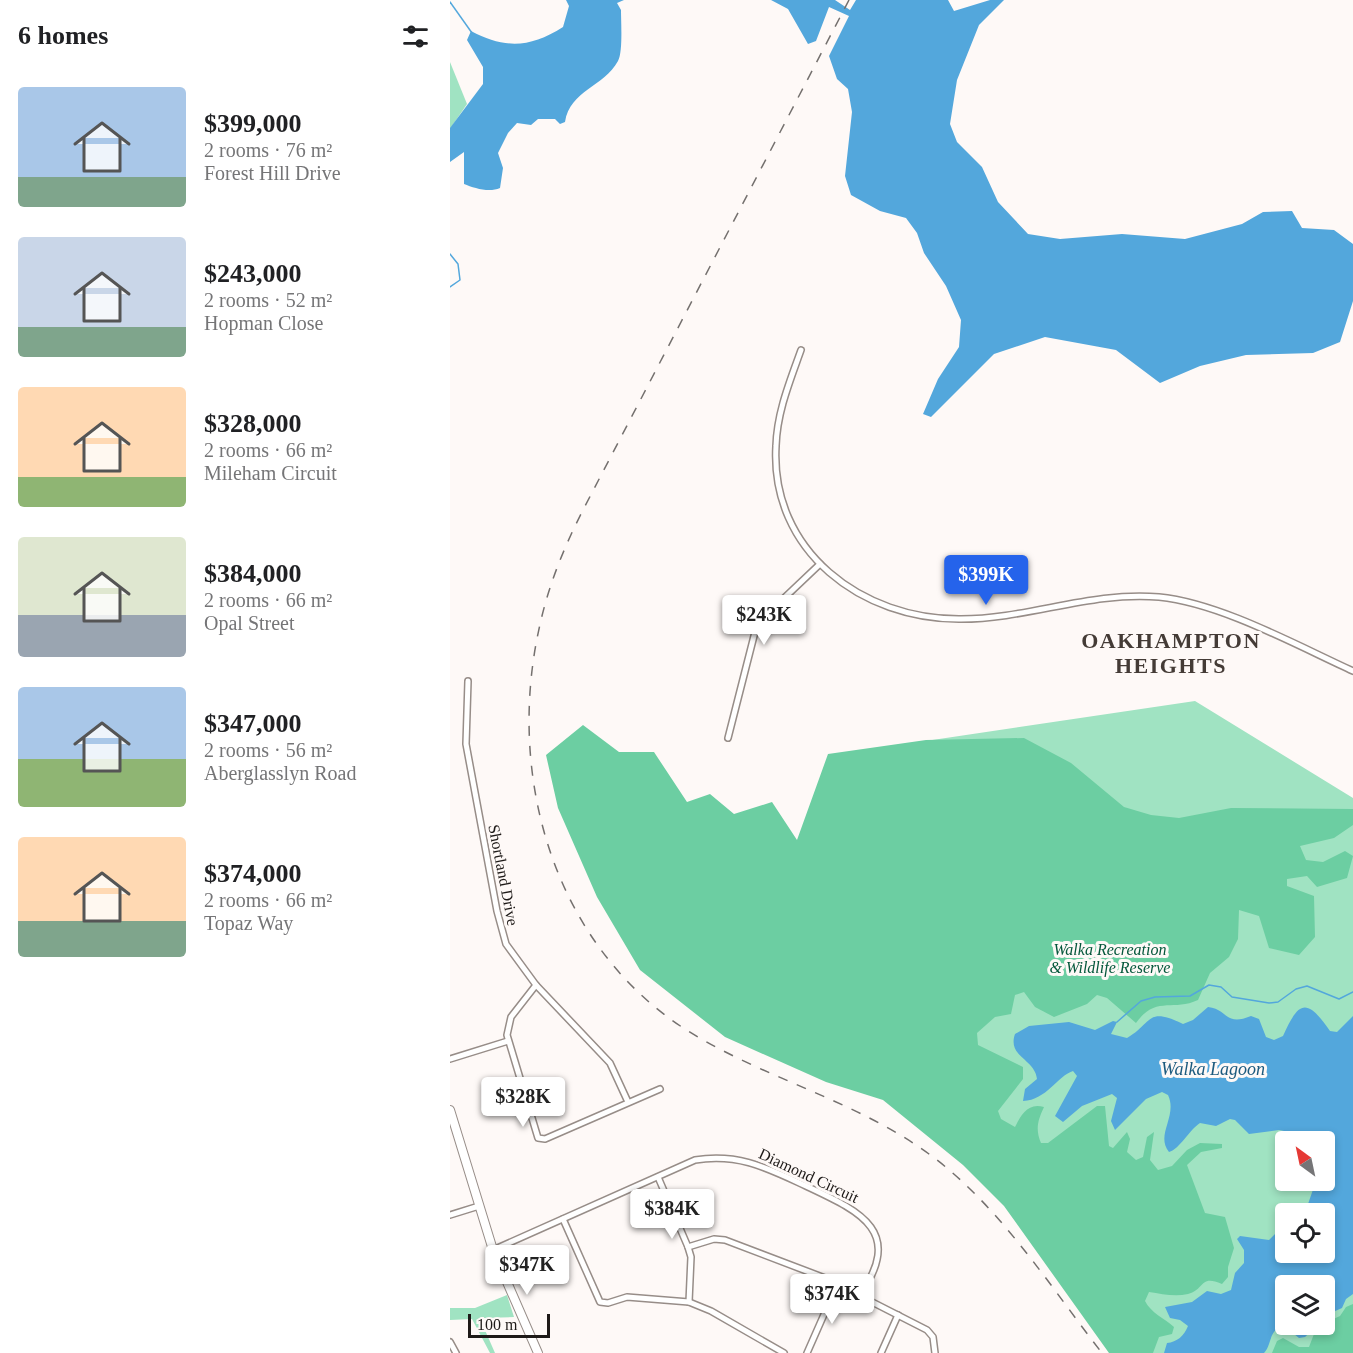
<!DOCTYPE html>
<meta charset="utf-8">
<style>
body{margin:0;font-family:"Times New Roman",serif;background:#f2f2f2;color:#202124;height:100vh;display:flex;flex-direction:column;font-size:22px;white-space:nowrap}
*{box-sizing:border-box;margin:0}
p{font-size:20px;color:#757577}
.icon{flex:none;width:33px;height:33px;fill:none;stroke:currentColor;stroke-width:2;stroke-linecap:round;stroke-linejoin:round}
.map{position:relative;flex:1;overflow:hidden}
.side{display:flex;flex-direction:column;background:#fff;width:450px}
.side>*{flex:none}
.needle{width:39px;rotate:327deg}
.tools{position:absolute;left:825px;top:1131px;display:grid;gap:12px}
.tools a{display:grid;place-items:center;width:60px;height:60px;border-radius:6px;background:#fff;box-shadow:0 3px 9px #0003;font-size:30px}
.scale{position:absolute;left:18px;bottom:15px;width:82px;box-sizing:border-box;padding-left:6px;border:3px solid #1e1a18;border-top:0;font-size:16px;line-height:21px;white-space:nowrap;color:#1e1a18;-webkit-text-stroke:4px #fef9f7;paint-order:stroke}
.price{position:absolute;translate:-50% -51px;padding:0 14px;border-radius:6px;background:#fff;color:#222;font-size:20px;line-height:39px;filter:drop-shadow(0 2px 3px #0008)}
.price::after{content:'';position:absolute;left:50%;top:36px;width:18px;height:14px;margin-left:-9px;background:inherit;clip-path:polygon(0 0,100% 0,50% 100%)}
.price.selected{background:#2563eb;color:#fff}
ul{padding:0;list-style:none}
li{display:flex;align-items:center;gap:18px;height:150px;padding:0 18px}
li span{display:grid;place-items:center;flex:none;width:168px;height:120px;border-radius:6px;color:#555}
li>.icon{margin-inline-start:auto}
span .icon{width:72px;height:72px;fill:#fffc;stroke-width:1}
li b{font-size:26px}
h2{display:flex;justify-content:space-between;align-items:center;height:72px;padding:0 18px;font-size:26px}
main{display:flex;flex:1;min-height:0}
.map>svg:first-child{display:block}
.green{fill:#a0e3c2;fill-rule:evenodd}
.forest{fill:#6ccea2}
.water{fill:#53a7dc}
.lines{fill:none;stroke-linecap:round;stroke-linejoin:round}
.stream{stroke:#53a7dc;stroke-width:1.5}
.minor-casing{stroke:#978d88;stroke-width:8}
.secondary-casing{stroke:#978d88;stroke-width:10}
.minor{stroke:#fff;stroke-width:5}
.secondary{stroke:#fff;stroke-width:8}
.rail{stroke:#74706e;stroke-width:1.5;stroke-dasharray:10 10;stroke-linecap:butt}
.labels{text-anchor:middle;stroke-width:6;stroke-linejoin:round;paint-order:stroke}
.street-label{font-size:16px;fill:#1e1a18;stroke:#fef9f7}
.park-label{font-size:16px;font-style:italic;fill:#04573b;stroke:#fef9f7}
.water-label{font-size:18px;font-style:italic;fill:#1c5a7e;stroke:#fef9f7}
.district-label{font-size:22px;font-weight:bold;letter-spacing:1.5px;fill:#443b36;stroke:#fef9f7}
</style>
<main>
<section class="side">
<h2>6 homes<svg class="icon" aria-label="filters" viewBox="0 0 24 24"><path d="M4 7h16M4 17h16"/><circle cx="9" cy="7" r="2"/><circle cx="15" cy="17" r="2"/></svg></h2>
<ul>
<li><span style="background:linear-gradient(#a9c7e8 75%,#7fa58c 0)"><svg class="icon" aria-label="home" viewBox="0 0 24 24"><path d="M3 11l9-7 9 7M6 9v11h12V9"/></svg></span><div><b>$399,000</b><p>2 rooms · 76 m²</p><p>Forest Hill Drive</p></div></li>
<li><span style="background:linear-gradient(#c9d6e8 75%,#7fa58c 0)"><svg class="icon" aria-label="home" viewBox="0 0 24 24"><path d="M3 11l9-7 9 7M6 9v11h12V9"/></svg></span><div><b>$243,000</b><p>2 rooms · 52 m²</p><p>Hopman Close</p></div></li>
<li><span style="background:linear-gradient(#ffd9b3 75%,#8fb573 0)"><svg class="icon" aria-label="home" viewBox="0 0 24 24"><path d="M3 11l9-7 9 7M6 9v11h12V9"/></svg></span><div><b>$328,000</b><p>2 rooms · 66 m²</p><p>Mileham Circuit</p></div></li>
<li><span style="background:linear-gradient(#dfe7d0 65%,#9aa5b1 0)"><svg class="icon" aria-label="home" viewBox="0 0 24 24"><path d="M3 11l9-7 9 7M6 9v11h12V9"/></svg></span><div><b>$384,000</b><p>2 rooms · 66 m²</p><p>Opal Street</p></div></li>
<li><span style="background:linear-gradient(#a9c7e8 60%,#8fb573 0)"><svg class="icon" aria-label="home" viewBox="0 0 24 24"><path d="M3 11l9-7 9 7M6 9v11h12V9"/></svg></span><div><b>$347,000</b><p>2 rooms · 56 m²</p><p>Aberglasslyn Road</p></div></li>
<li><span style="background:linear-gradient(#ffd9b3 70%,#7fa58c 0)"><svg class="icon" aria-label="home" viewBox="0 0 24 24"><path d="M3 11l9-7 9 7M6 9v11h12V9"/></svg></span><div><b>$374,000</b><p>2 rooms · 66 m²</p><p>Topaz Way</p></div></li>
</ul>
</section>
<div class="map">
<svg width="903" height="1353" viewBox="0 0 903 1353">
<rect width="100%" height="100%" fill="#fef9f7"/>
<g class="green">
<path d="M0,62L17,104L0,129Z"/>
<path d="M745,701L903,798V1353H673L545,1177L395,753ZM836,1142H874V1180H836ZM836,1214H874V1252H836ZM836,1286H874V1324H836Z"/>
<path d="M57,1295L64,1317L33,1318L31,1321L45,1353H40L22,1319L0,1320V1308H25Z"/>
</g>
<g class="forest">
<path d="M133,725L169,752H204L237,802L260,794L284,814L322,802L347,840L378,754L476,740L574,738L621,763L674,807L701,815L729,818L781,808L903,809V825L884,838L850,846L856,860L873,862L895,851L903,856L897,878L867,887L857,876L837,879V886L864,896L865,937L849,955L819,948L809,916L789,910L788,939L779,957L760,973L748,1000C722,1012 706,995 686,1023L657,998L647,995L637,1004L604,1017L585,1007L574,992L565,995L561,1014L545,1017L527,1033L528,1045L573,1067V1079L548,1111L551,1119L565,1127C571,1115 578,1102 594,1107C588,1120 585,1129 591,1143H598L647,1106H655L659,1146L663,1148L677,1132L680,1139L677,1152L686,1160L693,1157L697,1137L704,1132L700,1160L708,1170L722,1166L737,1150L750,1143L772,1144V1148L751,1152L737,1165L755,1213L775,1217L784,1248L778,1267V1277L772,1284C749,1274 755,1290 738,1294C725,1297 712,1294 699,1292L695,1301C701,1313 714,1318 724,1327L722,1334L709,1337L703,1353H659L554,1206L513,1165L433,1100L376,1082L275,1037L190,970L147,897L108,808L96,755Z"/>
<path d="M903,1304V1353H822L827,1341L833,1338L849,1347H859L864,1334L879,1321L890,1316L896,1307Z"/>
</g>
<g class="water">
<path d="M116,0H174L167,3L171,10C171,22 173,52 168,61C154,87 120,90 115,122L110,124L105,119H88L81,125L67,123L58,133L48,153L53,168L50,188C39,193 24,188 14,184V152L0,162V128L33,84V67L17,40L21,31C55,49 80,48 113,27L119,6Z"/>
<path d="M321,0H385L400,10L406,0H498L504,11L540,0H554L529,25L507,80L500,124L507,142L532,167L548,202L578,234L610,239L672,234L735,239L792,224L813,212L842,211L852,228L884,230L903,244V301L890,342L863,353L796,355L750,366L710,383L666,350L595,337L544,354L481,417L473,414L488,379L509,347L511,320L496,286L474,253L467,233L456,218L430,211L401,195L395,176L402,112L398,89L387,79L379,56L399,16L379,7L366,41L358,44L338,9Z"/>
<path d="M758,1007C778,1009 775,1027 801,1016L809,1019L816,1037L824,1040L833,1036C849,1000 857,998 880,1031L887,1032L903,1016V1294L896,1299L892,1308L883,1312L875,1309L874,1286H836V1324L868,1325L855,1337L849,1338L839,1330L827,1329C819,1335 821,1346 814,1353H714L717,1343C727,1342 734,1336 738,1326L730,1320L720,1318L715,1307L742,1302L757,1291L771,1294L781,1290L785,1273L794,1263V1250L787,1239L790,1236L819,1240L835,1224L836,1252H874V1214L847,1213L858,1204L866,1181L874,1180V1142L852,1141L839,1132L829,1130L799,1134L785,1120L780,1119L766,1126L750,1123C739,1130 730,1149 719,1152C705,1135 728,1116 718,1095L712,1092L696,1099L665,1130L661,1121L667,1098L662,1094L632,1106L613,1122L605,1116L627,1076L623,1071C607,1076 597,1100 573,1101L575,1089L587,1079C585,1059 557,1057 565,1034L579,1026L619,1022L645,1030L663,1021L667,1022L661,1034L677,1038C703,1023 696,1006 733,1024L743,1020Z"/>
</g>
<g class="lines">
<g class="stream">
<path d="M0,2L22,33"/>
<path d="M0,254L8,264L10,280L0,287"/>
<path d="M667,1022L691,1001L705,997L740,996L759,985L771,987L782,997L819,1003L828,1002L846,989L857,986L889,999L903,992"/>
</g>
<defs>
<g id="minor">
<path d="M351,350C340,381 327,412 326,446C320,551 412,620 511,619C578,619 641,591 709,597C770,603 846,645 903,671"/>
<path d="M18,681L16,744L47,911L56,944L86,985L160,1063L178,1102"/>
<path d="M278,738L305,632L311,620L370,564"/>
<path d="M86,985L61,1017L57,1035L88,1138L95,1139L210,1089"/>
<path d="M0,1059L58,1041"/>
<path d="M208,1177L238,1247L241,1257L239,1302"/>
<path d="M0,1215L29,1206"/>
<path d="M113,1219L150,1302L158,1303L177,1297L239,1302L261,1311L334,1353"/>
<path d="M238,1247L264,1239L275,1240L375,1278L477,1330L483,1337L485,1353"/>
<path d="M43,1250L245,1160C289,1153 317,1168 356,1186C409,1211 456,1231 409,1296"/>
<path d="M0,1342L6,1353"/>
<path d="M357,1353L387,1285"/>
<path d="M431,1353L448,1315"/>
</g>
<path id="secondary" d="M0,1110L43,1250L88,1353"/>
</defs>
<use href="#minor" class="minor-casing"/>
<use href="#secondary" class="secondary-casing"/>
<use href="#minor" class="minor"/>
<use href="#secondary" class="secondary"/>
<path class="rail" d="M399,0L134,508C114,547 98,586 89,629C56,779 105,947 238,1031C315,1079 405,1100 479,1154C549,1205 599,1285 652,1353"/>
</g>
<g class="labels">
<g class="street-label">
<text transform="translate(54 875) rotate(79)" y="6">Shortland Drive</text>
<text transform="translate(359 1175) rotate(25)" y="6">Diamond Circuit</text>
</g>
<g class="park-label">
<text x="660" y="955">Walka Recreation<tspan x="660" dy="18">&amp; Wildlife Reserve</tspan></text>
</g>
<g class="water-label">
<text x="763" y="1075">Walka Lagoon</text>
</g>
<g class="district-label">
<text x="721" y="648">OAKHAMPTON<tspan x="721" dy="25">HEIGHTS</tspan></text>
</g>
</g>
</svg>
<div class="tools">
<a><svg class="needle" viewBox="-14 -14 28 28"><path d="M0-13l5 13h-10z" fill="#e53935"/><path d="M0 13l5-13h-10z" fill="#757577"/></svg></a>
<a><svg class="icon" aria-label="locate" viewBox="0 0 24 24"><circle cx="12" cy="12" r="6"/><path d="M12 2v4M12 18v4M2 12h4M18 12h4"/></svg></a>
<a><svg class="icon" aria-label="layers" viewBox="0 0 24 24"><path d="M12 4l9 5-9 5-9-5zM3 14l9 5 9-5"/></svg></a>
</div>
<div class="scale">100 m</div>
<b class="price selected" style="left:536px;top:606px">$399K</b>
<b class="price" style="left:314px;top:646px">$243K</b>
<b class="price" style="left:73px;top:1128px">$328K</b>
<b class="price" style="left:222px;top:1240px">$384K</b>
<b class="price" style="left:77px;top:1296px">$347K</b>
<b class="price" style="left:382px;top:1325px">$374K</b>
</div>
</main>
